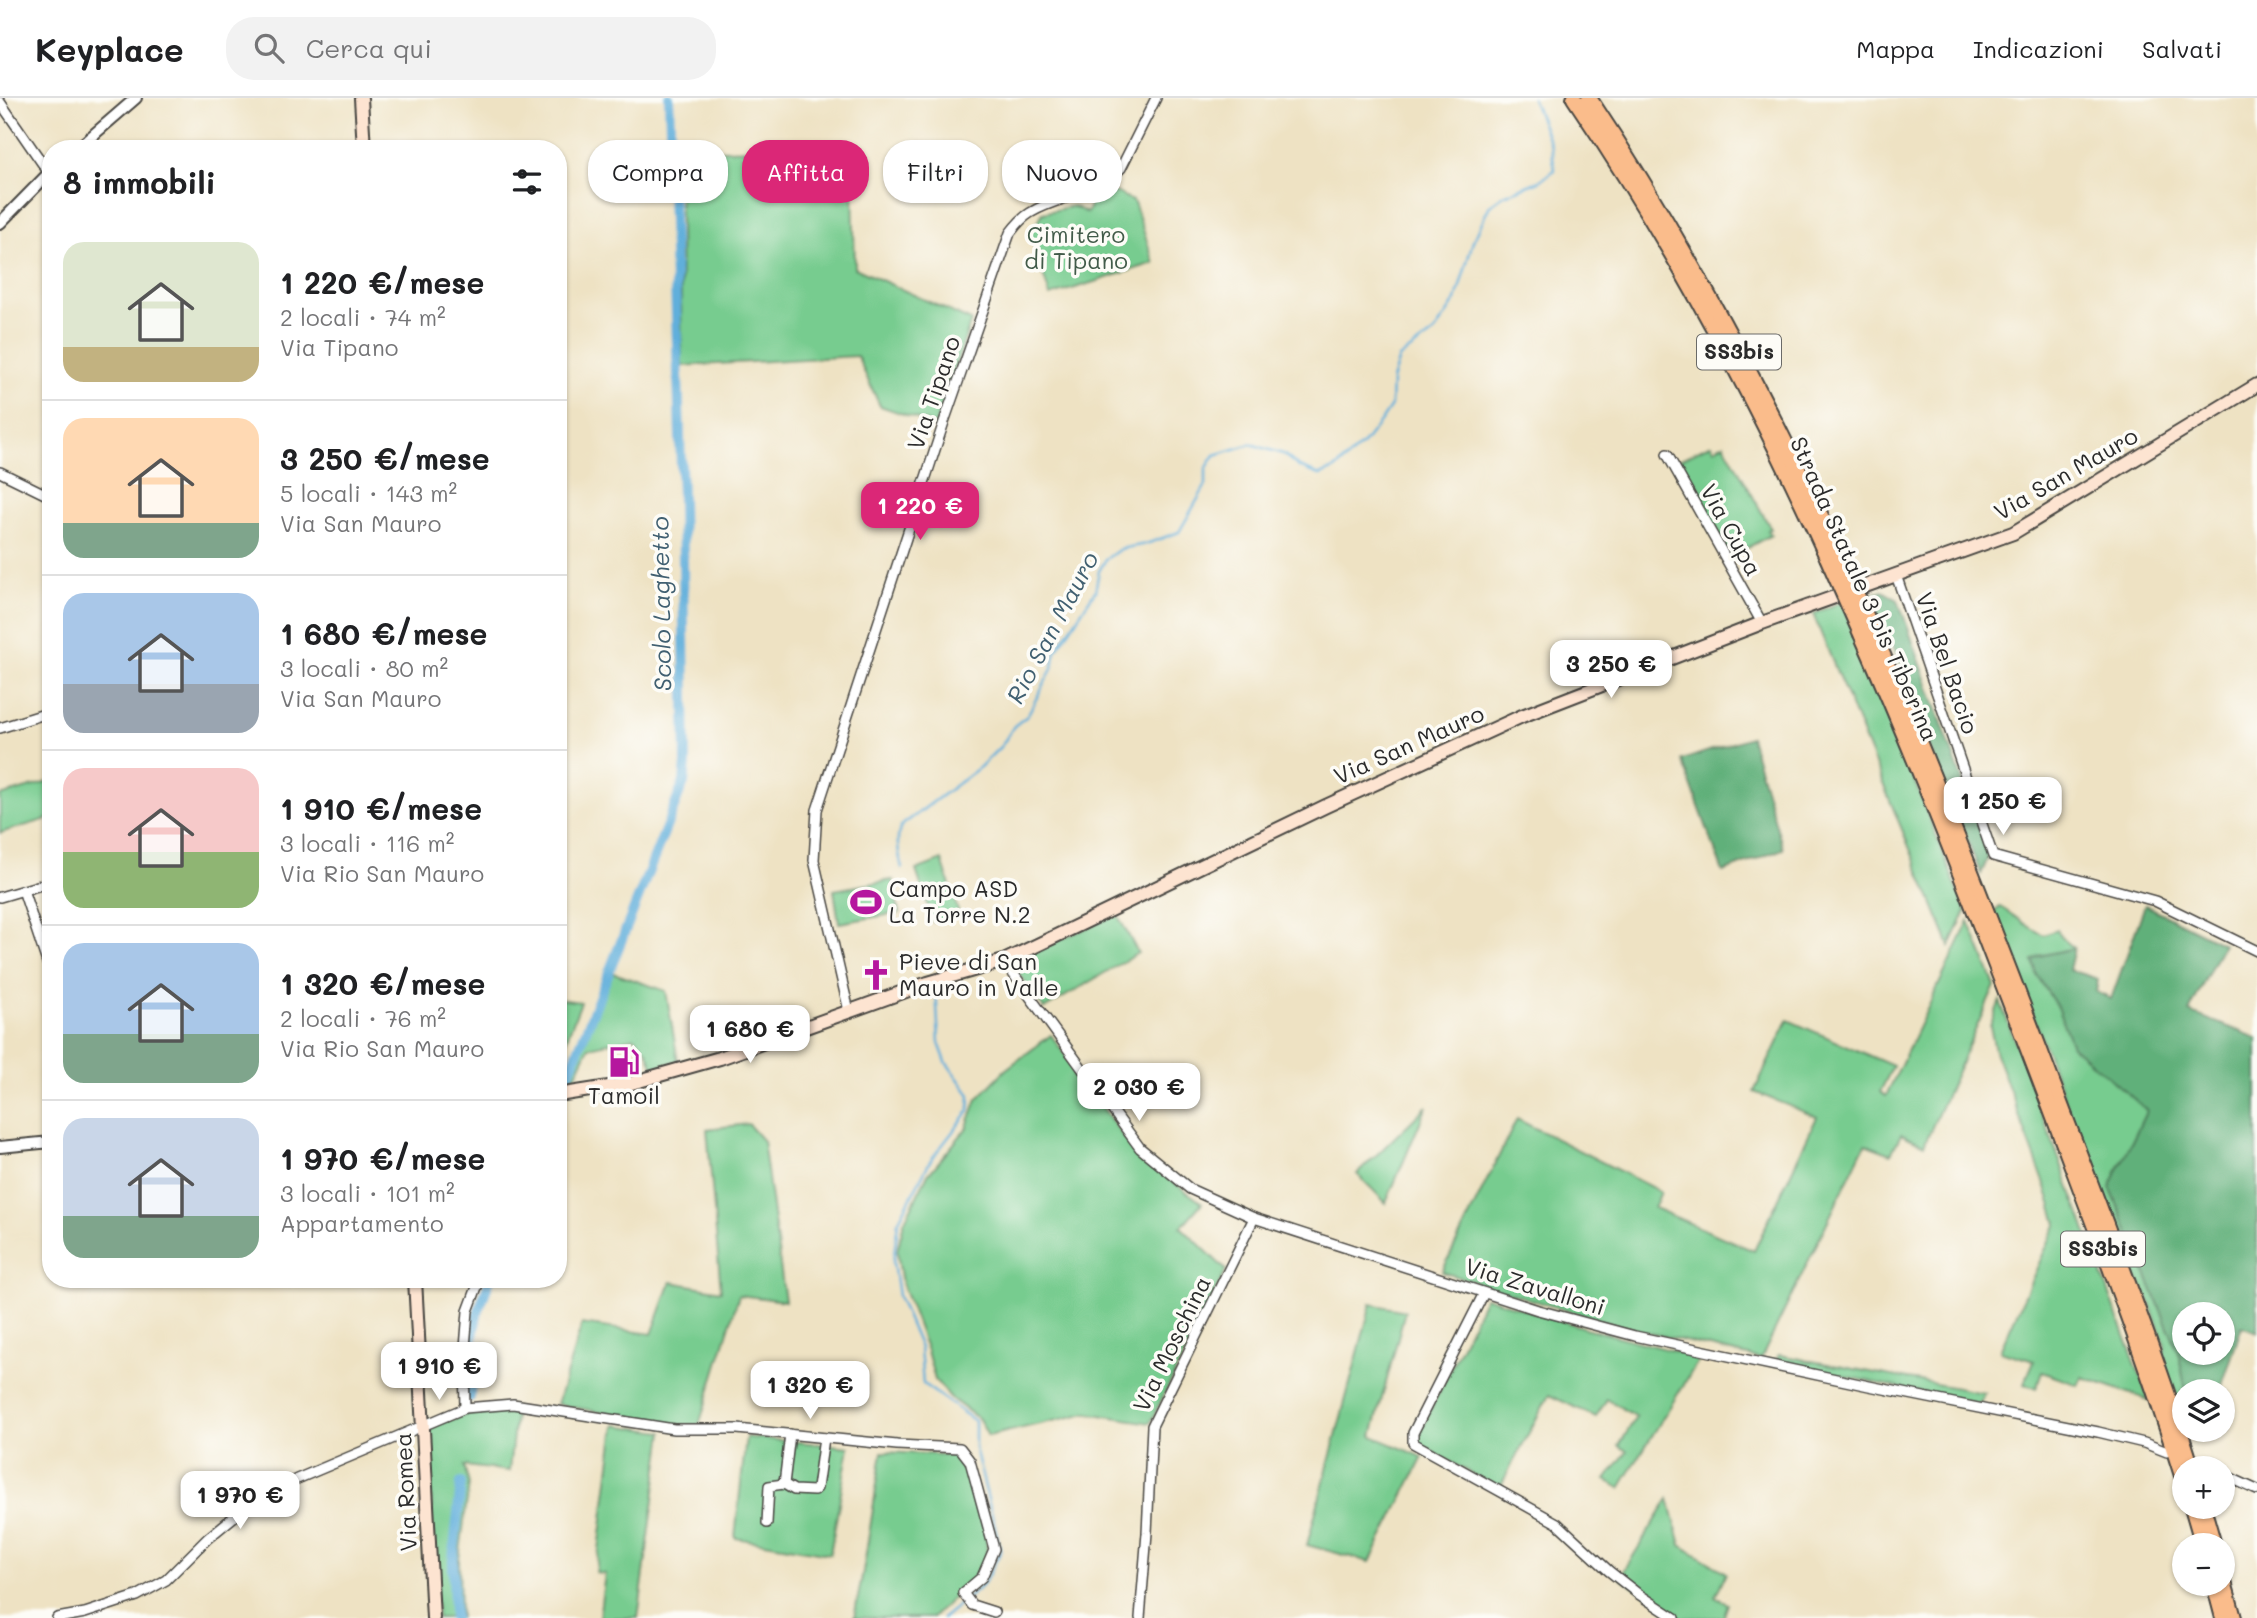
<!DOCTYPE html>
<html lang="it">
<meta charset="utf-8">
<style>
body{margin:0;font-family:Mali,sans-serif;background:#f2f2f2;color:#202124;height:100vh;display:flex;flex-direction:column;font-size:26px;white-space:nowrap}
*{box-sizing:border-box;margin:0}
p{font-size:23px;color:#757577}
.icon{flex:none;width:38px;height:38px;fill:none;stroke:currentColor;stroke-width:2;stroke-linecap:round;stroke-linejoin:round}
.map{position:relative;flex:1;overflow:hidden}
.panel{position:absolute;left:42px;top:42px;width:525px;height:1148px;display:flex;flex-direction:column;background:#fff;border-radius:28px;box-shadow:0 2px 5px #0004}
.panel>*{flex:none}
.guide{position:absolute;left:588px;top:42px;width:665px;height:63px;display:flex;gap:14px}
.tools{position:absolute;left:2172px;top:1204px;display:grid;gap:14px}
.tools a{display:grid;place-items:center;width:63px;height:63px;border-radius:50%;background:#fff;box-shadow:0 2px 5px #0004;font-size:35px}
.price{position:absolute;translate:-50% -60px;padding:0 16px;border-radius:14px;background:#fff;color:#222;font-size:23px;line-height:46px;filter:drop-shadow(0 2px 4px #0008)}
.price::after{content:'';position:absolute;left:50%;top:42px;width:21px;height:16px;margin-left:-10px;background:inherit;clip-path:polygon(0 0,100% 0,50% 100%)}
.price.current{background:#db2777;color:#fff}
ul{padding:0;list-style:none}
li{display:flex;align-items:center;gap:21px;height:175px;padding:0 21px}
li+li{border-top:2px solid #e0e0e0}
li span{display:grid;place-items:center;flex:none;width:196px;height:140px;border-radius:21px;color:#555}
li>.icon{margin-inline-start:auto}
span .icon{width:84px;height:84px;fill:#fffc;stroke-width:1}
li b{font-size:30px}
h2{display:flex;justify-content:space-between;align-items:center;height:84px;padding:0 21px;font-size:30px}
.pill{padding:0 24px;border-radius:28px;background:#fff;box-shadow:0 2px 5px #0004;font-size:24px;line-height:63px}
.pill.current{background:#db2777;color:#fff}
header{display:flex;align-items:center;gap:42px;box-sizing:border-box;height:98px;padding:0 35px;background:#fff;border-bottom:2px solid #e0e0e0}
header strong{font-size:33px}
nav{display:flex;gap:38px;margin-inline-start:auto;font-size:24px}
.search{width:490px;height:63px;background:#f2f2f2;display:flex;align-items:center;gap:18px;box-sizing:border-box;padding:0 24px;border-radius:28px;color:#757577;font-size:26px}
.map>svg:first-child{display:block}
.green{fill:#77cc8f;stroke:#517c5d;stroke-width:2}
.forest{fill:#61b07a;stroke:#466e52;stroke-width:2;fill-rule:evenodd}
.lines{fill:none;stroke-linecap:round;stroke-linejoin:round}
.stream{stroke:#61afdb;stroke-width:2.5}
.canal{stroke:#61afdb;stroke-width:10}
.minor-casing{stroke:#484642;stroke-width:12}
.tertiary-casing{stroke:#484642;stroke-width:14}
.secondary-casing{stroke:#484642;stroke-width:16}
.trunk-casing{stroke:#484642;stroke-width:18}
.minor{stroke:#fff;stroke-width:9}
.tertiary{stroke:#fff;stroke-width:10}
.secondary{stroke:#fde4d1;stroke-width:12}
.trunk{stroke:#fabc8b;stroke-width:14}
.trunk-bridge-casing{stroke:#484642;stroke-width:18;stroke-linecap:butt}
.trunk-bridge{stroke:#fabc8b;stroke-width:14}
.labels{text-anchor:middle;stroke-width:7;stroke-linejoin:round;paint-order:stroke}
.shield{fill:#fdfcf7;stroke:#6a6a68;stroke-width:2}
.shield-label{font-size:21px;font-weight:bold;fill:#2b2b2b}
.park-label{font-size:23px;fill:#425b49;stroke:#fdfcf7}
.street-label{font-size:23px;fill:#2b2b2b;stroke:#fdfcf7}
.poi-label{font-size:23px;fill:#2b2b2b;stroke:#fdfcf7;text-anchor:start}
.water-label{font-size:24px;font-style:italic;fill:#416071;stroke:#fdfcf7}
</style>
<header>
<strong>Keyplace</strong>
<div class="search"><svg class="icon" aria-label="search" viewBox="0 0 24 24"><circle cx="10" cy="10" r="6"/><path d="M15 15l6 6"/></svg>Cerca qui</div>
<nav><a>Mappa</a><a>Indicazioni</a><a>Salvati</a></nav>
</header>
<div class="map">
<svg width="2257" height="1520" viewBox="0 0 2257 1520">
<rect width="100%" height="100%" fill="#fdfcf7"/>
<filter id="ink" filterUnits="userSpaceOnUse"><feTurbulence type="fractalNoise" baseFrequency=".0143" numOctaves="2"/><feDisplacementMap in="SourceGraphic" scale="14" xChannelSelector="R" yChannelSelector="G"/><feConvolveMatrix kernelMatrix="1 2 1 2 8 2 1 2 1" color-interpolation-filters="sRGB"/></filter>
<filter id="wash" filterUnits="userSpaceOnUse"><feTurbulence type="fractalNoise" baseFrequency=".00686" numOctaves="4" result="noise"/><feDisplacementMap in="SourceGraphic" scale="28" xChannelSelector="R" yChannelSelector="G"/><feGaussianBlur stdDeviation="1.57" result="paint"/><feColorMatrix in="noise" values="0 0 0 0 0 0 0 0 0 0 0 0 0 0 0 0 0 1.4 0 .05"/><feComposite in="paint" operator="in"/></filter>
<g filter="url(#wash)">
<rect width="100%" height="100%" fill="#eee2c3"/>
<g class="green">
<path d="M852,49L855,170L971,223L935,327L880,308L857,258L682,268L679,53Z"/>
<path d="M1116,94L1134,104L1154,165L1050,198L1030,135L1043,115L1073,108L1087,115L1093,100Z"/>
<path d="M1711,346L1714,351L1724,346L1771,431L1768,432L1771,437L1730,459L1675,364Z"/>
<path d="M1843,503L1966,813L1950,848L1813,516Z"/>
<path d="M51,683V720L0,735V698Z"/>
<path d="M942,762L959,816L933,824L916,772Z"/>
<path d="M893,782L899,815L839,825L834,792Z"/>
<path d="M2000,809C2016,818 2028,830 2044,837L2057,832L2062,840L2074,850L2040,858L2033,863L2037,877L2057,909L2072,948L2147,1012L2110,1089L2178,1253L2186,1293H2184V1328L2163,1264L2165,1247L2145,1193L2127,1166L1994,814Z"/>
<path d="M1117,816L1138,855L1044,911L1011,864Z"/>
<path d="M1969,823L1995,888L1924,1047L1901,1036L1891,1056L1865,1046L1761,1261L1604,1224L1442,1174L1517,1021L1661,1094L1654,1110L1754,1153L1817,1019L1754,994L1788,922L1893,968L1880,994L1886,998Z"/>
<path d="M608,873L666,893L678,963L654,970L647,953L635,939L589,949L571,987L559,989Z"/>
<path d="M558,901L581,904L558,963Z"/>
<path d="M2000,903L2149,1302L2082,1279L2078,1287L2042,1274L2036,1291L2024,1286L2034,1263L2000,1253L2057,1125L2046,1089L1995,953L1990,928Z"/>
<path d="M1051,937L1129,1047L1151,1068L1202,1105L1181,1129L1226,1172L1150,1325L1087,1315L988,1338L979,1321L952,1301L935,1282L927,1253L902,1186L897,1153L904,1124L927,1078L966,1031L977,1001L1005,972Z"/>
<path d="M1427,1008L1386,1105L1357,1076Z"/>
<path d="M748,1026L763,1043L785,1203L739,1197L699,1327H668L557,1306L582,1226L652,1236L671,1184L721,1193L707,1031Z"/>
<path d="M1485,1199L1585,1230L1700,1260L1620,1390L1606,1382L1627,1353L1619,1348L1636,1319L1607,1301L1596,1319L1549,1297L1499,1391L1415,1344Z"/>
<path d="M1371,1206L1405,1213L1372,1338L1423,1359L1370,1464L1307,1447Z"/>
<path d="M1779,1257L1984,1295L1980,1306L1775,1264Z"/>
<path d="M516,1310L509,1373L464,1368L469,1386L459,1461L460,1520H437L428,1336L432,1327C444,1322 461,1321 470,1314Z"/>
<path d="M615,1327L663,1334L638,1520H599L605,1476L596,1475Z"/>
<path d="M746,1339L849,1349L830,1456L735,1440Z"/>
<path d="M882,1354L954,1357L965,1364L986,1435L987,1454L983,1468L971,1483L932,1520H854L864,1468Z"/>
<path d="M1669,1401L1681,1447L1726,1475L1715,1499L1728,1506L1723,1520H1680L1620,1479Z"/>
</g>
<g class="forest">
<path d="M1883,493L1898,502L1989,758L1981,776L1918,623L1916,600L1892,546L1878,529L1864,498Z"/>
<path d="M1750,639L1783,751L1723,774L1682,662Z"/>
<path d="M2145,807L2223,846L2189,914L2257,940V1234L2242,1228L2220,1293H2186L2178,1253L2110,1089L2147,1012L2072,948L2057,909L2037,877L2033,863L2040,858L2074,850L2069,872L2098,881L2096,894L2111,901ZM2184,1216H2222V1255H2184Z"/>
</g>
<g class="lines">
<g class="stream">
<path d="M902,770C899,756 895,742 901,728L980,669L1002,647L1014,628L1027,618L1052,571L1056,553L1095,493L1099,473L1106,461L1120,451L1146,446L1179,434L1206,387V371L1215,357L1251,346L1283,356L1299,369L1320,377L1335,371L1364,345L1381,323L1391,308L1392,282L1399,260L1434,235L1456,202L1473,143L1490,107L1504,97L1539,83L1555,72L1551,48L1532,0"/>
<path d="M936,890L939,945L946,964L970,997L969,1013L930,1063L898,1124L893,1164L898,1198L920,1250L923,1286L975,1323V1350L1001,1453L983,1487L943,1520"/>
</g>
<g class="canal">
<path d="M564,988L684,684L686,666L682,399L669,0"/>
<path d="M470,1299L473,1238L477,1217L490,1181"/>
<path d="M454,1520L453,1462L461,1385"/>
</g>
</g>
</g>
<g filter="url(#ink)">
<g class="lines">
<defs>
<g id="minor">
<path d="M0,4L49,75"/>
<path d="M1667,356L1762,525"/>
<path d="M0,374L51,399"/>
<path d="M1896,477L1993,758L2155,803L2257,853"/>
<path d="M0,630L51,614"/>
<path d="M23,792L51,876"/>
<path d="M0,799L51,784"/>
<path d="M1004,863L1140,1050L1190,1091L1254,1120L1538,1212L1635,1238L1869,1288L2098,1334L2144,1345L2167,1354"/>
<path d="M849,913L814,762L817,712L944,324L1010,135C1016,127 1022,120 1030,115C1060,96 1095,99 1121,70L1156,0"/>
<path d="M1484,1195L1413,1335V1345L1557,1425L1609,1473L1637,1495L1675,1520"/>
<path d="M465,1310L464,1262L468,1213L480,1181"/>
<path d="M2200,1366L2209,1370"/>
<path d="M2222,1376L2257,1392"/>
<path d="M784,1386L794,1392L814,1393L817,1390L824,1340"/>
<path d="M767,1425L769,1388L784,1386L790,1336"/>
<path d="M57,1520L85,1515L137,1498L166,1482L208,1440L252,1404L297,1381L465,1310L513,1306L674,1331H737L897,1347L960,1350L970,1363L994,1451L982,1479L963,1495L972,1507L994,1514"/>
<path d="M1140,1520L1147,1435L1152,1328L1254,1120"/>
</g>
<g id="tertiary">
<path d="M77,51L136,0"/>
<path d="M0,125L51,73"/>
<path d="M0,1049L51,1044"/>
</g>
<g id="secondary">
<path d="M361,0L364,51"/>
<path d="M558,997L628,986L720,960L928,885L1004,863L1326,708L1522,618L1762,525L2013,435L2257,287"/>
<path d="M415,1181L433,1520"/>
</g>
<g id="trunk">
<path d="M1574,0C1672,145 1755,300 1827,459"/>
<path d="M1589,0C1685,144 1765,298 1838,454"/>
<path d="M1872,531C1938,685 1998,841 2057,997C2104,1121 2152,1244 2192,1370"/>
<path d="M1861,536C1929,690 1988,847 2048,1004C2095,1130 2144,1255 2184,1384"/>
<path d="M2192,1409L2203,1447"/>
<path d="M2203,1409L2214,1447"/>
<path d="M2222,1477L2234,1520"/>
<path d="M2214,1486L2223,1520"/>
</g>
</defs>
<use href="#minor" class="minor-casing"/>
<use href="#tertiary" class="tertiary-casing"/>
<use href="#secondary" class="secondary-casing"/>
<use href="#trunk" class="trunk-casing"/>
<use href="#minor" class="minor"/>
<use href="#tertiary" class="tertiary"/>
<use href="#secondary" class="secondary"/>
<use href="#trunk" class="trunk"/>
<defs>
<g id="trunk-bridge">
<path d="M1838,454L1872,531"/>
<path d="M1827,459L1861,536"/>
</g>
</defs>
<use href="#trunk-bridge" class="trunk-bridge-casing"/>
<use href="#trunk-bridge" class="trunk-bridge"/>
</g>
</g>
<defs>
<symbol id="stadium-bare" viewBox="-9 -9 18 18"><path d="M0-5a6.5 5 0 1 0 0 10a6.5 5 0 1 0 0-10ZM-3.5-1.8h7v3.6h-7Z" fill="#b5179e" stroke="#fdfcf7" stroke-width="2.5" paint-order="stroke"/></symbol>
<symbol id="church-bare" viewBox="-9 -9 18 18"><path d="M-1.2-6h2.4v3.5h3.3v2.4h-3.3V6h-2.4V-.1h-3.3v-2.4h3.3Z" fill="#b5179e" stroke="#fdfcf7" stroke-width="2.5" paint-order="stroke"/></symbol>
<symbol id="fuel-bare" viewBox="-9 -9 18 18"><path d="M-5.5-6h7V0h2V4h1.3V-2.5L3-4.5l.8-.8L6-3V5H2.5V1h-1V6h-7ZM-4.2-4.7v3.2H.2V-4.7Z" fill="#b5179e" stroke="#fdfcf7" stroke-width="2.5" paint-order="stroke"/></symbol>
</defs>
<g fill-rule="evenodd">
<use href="#stadium-bare" x="844" y="782" width="44" height="44"/>
<use href="#church-bare" x="854" y="855" width="44" height="44"/>
<use href="#fuel-bare" x="602" y="942" width="44" height="44"/>
</g>
<g class="labels">
<g class="shield">
<rect x="1697" y="236.5" width="84" height="35" rx="5"/>
<rect x="2061" y="1133.5" width="84" height="35" rx="5"/>
</g>
<g class="shield-label">
<text x="1739" y="261">SS3bis</text>
<text x="2103" y="1158">SS3bis</text>
</g>
<g class="park-label">
<text x="1076" y="145">Cimitero<tspan x="1076" dy="26">di Tipano</tspan></text>
</g>
<g class="street-label">
<text transform="translate(934 295) rotate(-71)" y="8">Via Tipano</text>
<text transform="translate(2066 376) rotate(-30)" y="8">Via San Mauro</text>
<text transform="translate(1731 432) rotate(61)" y="8">Via Cupa</text>
<text transform="translate(1864 491) rotate(66)" y="8">Strada Statale 3 bis Tiberina</text>
<text transform="translate(1947 565) rotate(71)" y="8">Via Bel Bacio</text>
<text transform="translate(1409 647) rotate(-24)" y="8">Via San Mauro</text>
<text transform="translate(1535 1189) rotate(17)" y="8">Via Zavalloni</text>
<text transform="translate(1172 1246) rotate(-64)" y="8">Via Moschina</text>
<text transform="translate(406 1394) rotate(-93)" y="8">Via Romea</text>
</g>
<g class="poi-label">
<text x="889" y="799">Campo ASD<tspan x="889" dy="26">La Torre N.2</tspan></text>
<text x="899" y="872">Pieve di San<tspan x="899" dy="26">Mauro in Valle</tspan></text>
<text x="624" y="1006" text-anchor="middle">Tamoil</text>
</g>
<g class="water-label">
<text transform="translate(662 506) rotate(-91)" y="8">Scolo Laghetto</text>
<text transform="translate(1053 530) rotate(-62)" y="8">Rio San Mauro</text>
</g>
</g>
</svg>
<div class="tools">
<a><svg class="icon" aria-label="locate" viewBox="0 0 24 24"><circle cx="12" cy="12" r="6"/><path d="M12 2v4M12 18v4M2 12h4M18 12h4"/></svg></a>
<a><svg class="icon" aria-label="layers" viewBox="0 0 24 24"><path d="M12 4l9 5-9 5-9-5zM3 14l9 5 9-5"/></svg></a>
<a>+</a>
<a>−</a>
</div>
<b class="price current" style="left:920px;top:444px">1 220 €</b>
<b class="price" style="left:1611px;top:602px">3 250 €</b>
<b class="price" style="left:2003px;top:739px">1 250 €</b>
<b class="price" style="left:750px;top:967px">1 680 €</b>
<b class="price" style="left:1139px;top:1025px">2 030 €</b>
<b class="price" style="left:439px;top:1304px">1 910 €</b>
<b class="price" style="left:810px;top:1323px">1 320 €</b>
<b class="price" style="left:240px;top:1433px">1 970 €</b>
<div class="guide">
<a class="pill">Compra</a>
<a class="pill current">Affitta</a>
<a class="pill">Filtri</a>
<a class="pill">Nuovo</a>
</div>
<section class="panel">
<h2>8 immobili<svg class="icon" aria-label="filters" viewBox="0 0 24 24"><path d="M4 7h16M4 17h16"/><circle cx="9" cy="7" r="2"/><circle cx="15" cy="17" r="2"/></svg></h2>
<ul>
<li><span style="background:linear-gradient(#dfe7d0 75%,#c2b280 0)"><svg class="icon" aria-label="home" viewBox="0 0 24 24"><path d="M3 11l9-7 9 7M6 9v11h12V9"/></svg></span><div><b>1 220 €/mese</b><p>2 locali · 74 m²</p><p>Via Tipano</p></div></li>
<li><span style="background:linear-gradient(#ffd9b3 75%,#7fa58c 0)"><svg class="icon" aria-label="home" viewBox="0 0 24 24"><path d="M3 11l9-7 9 7M6 9v11h12V9"/></svg></span><div><b>3 250 €/mese</b><p>5 locali · 143 m²</p><p>Via San Mauro</p></div></li>
<li><span style="background:linear-gradient(#a9c7e8 65%,#9aa5b1 0)"><svg class="icon" aria-label="home" viewBox="0 0 24 24"><path d="M3 11l9-7 9 7M6 9v11h12V9"/></svg></span><div><b>1 680 €/mese</b><p>3 locali · 80 m²</p><p>Via San Mauro</p></div></li>
<li><span style="background:linear-gradient(#f6c9c9 60%,#8fb573 0)"><svg class="icon" aria-label="home" viewBox="0 0 24 24"><path d="M3 11l9-7 9 7M6 9v11h12V9"/></svg></span><div><b>1 910 €/mese</b><p>3 locali · 116 m²</p><p>Via Rio San Mauro</p></div></li>
<li><span style="background:linear-gradient(#a9c7e8 65%,#7fa58c 0)"><svg class="icon" aria-label="home" viewBox="0 0 24 24"><path d="M3 11l9-7 9 7M6 9v11h12V9"/></svg></span><div><b>1 320 €/mese</b><p>2 locali · 76 m²</p><p>Via Rio San Mauro</p></div></li>
<li><span style="background:linear-gradient(#c9d6e8 70%,#7fa58c 0)"><svg class="icon" aria-label="home" viewBox="0 0 24 24"><path d="M3 11l9-7 9 7M6 9v11h12V9"/></svg></span><div><b>1 970 €/mese</b><p>3 locali · 101 m²</p><p>Appartamento</p></div></li>
</ul>
</section>
</div>
